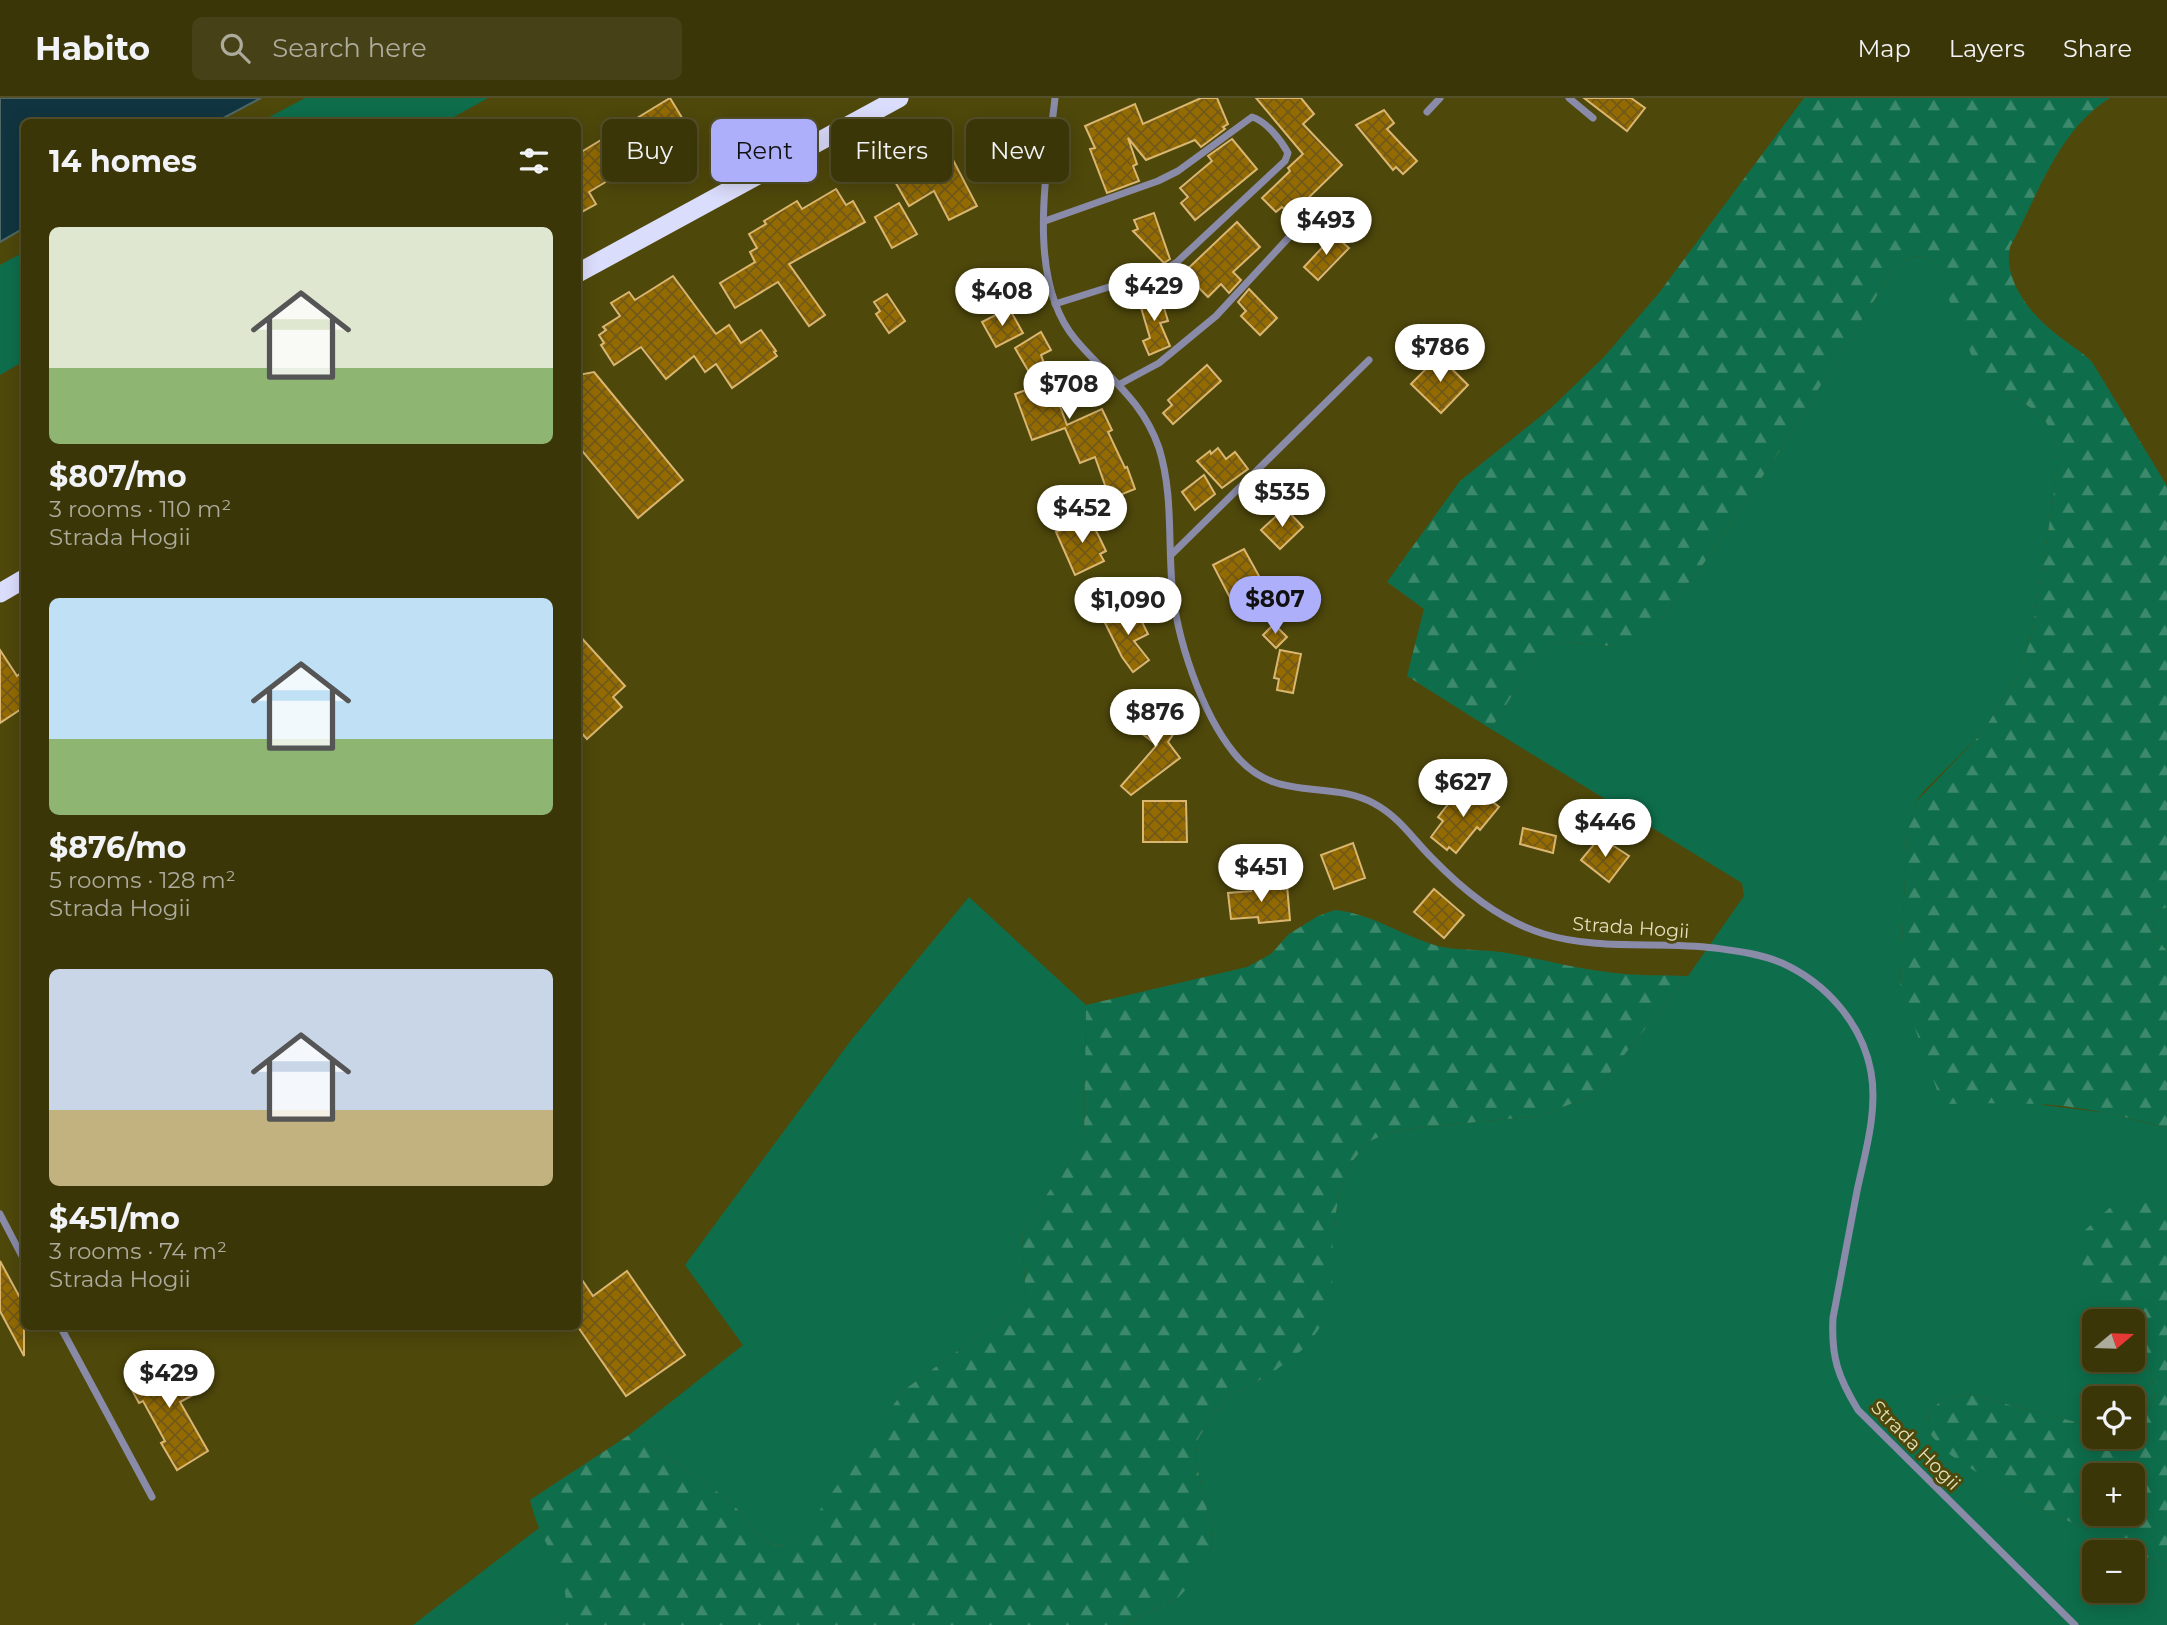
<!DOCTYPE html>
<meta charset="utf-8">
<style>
body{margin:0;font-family:Montserrat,sans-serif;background:#464116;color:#f1f3f6;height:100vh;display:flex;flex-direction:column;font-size:26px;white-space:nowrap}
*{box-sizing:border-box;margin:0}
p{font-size:23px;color:#acab9c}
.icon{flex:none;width:38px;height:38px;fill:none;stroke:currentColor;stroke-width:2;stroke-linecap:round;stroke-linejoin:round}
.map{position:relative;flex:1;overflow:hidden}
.side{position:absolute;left:21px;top:21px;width:560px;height:1211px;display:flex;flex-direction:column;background:#3b3608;border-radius:10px;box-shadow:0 4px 18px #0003,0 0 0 2px #545029}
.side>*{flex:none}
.top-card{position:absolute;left:602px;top:21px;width:665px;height:63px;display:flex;gap:14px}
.needle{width:46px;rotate:71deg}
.buttons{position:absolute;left:2082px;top:1211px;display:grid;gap:14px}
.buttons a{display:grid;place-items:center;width:63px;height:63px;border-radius:10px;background:#3b3608;box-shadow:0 4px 18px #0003,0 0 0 2px #545029;font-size:35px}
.price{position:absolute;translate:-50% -60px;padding:0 16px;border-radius:24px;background:#fff;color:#222;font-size:23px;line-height:46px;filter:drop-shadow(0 2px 4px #0008)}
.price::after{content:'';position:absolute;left:50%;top:42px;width:21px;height:16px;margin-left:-10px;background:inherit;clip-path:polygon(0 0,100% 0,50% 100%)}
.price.active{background:#adaffb;color:#111}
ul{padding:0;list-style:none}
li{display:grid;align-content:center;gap:14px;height:371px;padding:0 28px}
li span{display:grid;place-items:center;height:217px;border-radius:10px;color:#555}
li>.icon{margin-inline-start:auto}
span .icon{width:126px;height:126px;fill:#fffc;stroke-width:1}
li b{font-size:30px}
h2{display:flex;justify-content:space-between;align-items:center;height:84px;padding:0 28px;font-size:30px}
.tag{padding:0 24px;border-radius:10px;background:#3b3608;box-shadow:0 4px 18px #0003,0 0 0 2px #545029;font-size:24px;line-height:63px}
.tag.active{background:#adaffb;color:#111}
header{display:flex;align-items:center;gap:42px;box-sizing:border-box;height:98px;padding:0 35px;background:#3b3608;border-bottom:2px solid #545029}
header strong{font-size:33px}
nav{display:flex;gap:38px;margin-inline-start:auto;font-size:24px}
.search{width:490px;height:63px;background:#464116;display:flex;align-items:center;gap:18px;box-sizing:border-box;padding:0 24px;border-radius:10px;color:#acab9c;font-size:26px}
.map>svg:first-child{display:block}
.green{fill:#0e6e4c;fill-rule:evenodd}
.forest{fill:url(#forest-firs);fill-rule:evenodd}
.water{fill:#113540;stroke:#506865;stroke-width:2}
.building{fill:url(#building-cross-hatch);stroke:#dab671;stroke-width:2}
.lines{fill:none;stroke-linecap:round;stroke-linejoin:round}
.minor{stroke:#898ba8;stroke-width:7}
.trunk{stroke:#dbddfc;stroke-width:19}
.labels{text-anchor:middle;stroke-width:6;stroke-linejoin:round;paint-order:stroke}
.street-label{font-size:19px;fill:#e3dfbb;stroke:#4f480b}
</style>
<header>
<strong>Habito</strong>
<div class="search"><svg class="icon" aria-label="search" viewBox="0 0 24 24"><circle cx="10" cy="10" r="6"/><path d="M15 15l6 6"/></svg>Search here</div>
<nav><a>Map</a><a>Layers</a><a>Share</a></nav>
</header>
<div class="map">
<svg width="2167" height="1527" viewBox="0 0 2167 1527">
<defs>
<pattern id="forest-firs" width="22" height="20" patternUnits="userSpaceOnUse" patternTransform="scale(1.75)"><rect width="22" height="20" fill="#0e6e4c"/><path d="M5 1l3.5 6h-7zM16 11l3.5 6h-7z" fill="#3d896c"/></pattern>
<pattern id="building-cross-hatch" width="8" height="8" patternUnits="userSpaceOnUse" patternTransform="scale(1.75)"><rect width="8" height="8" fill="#946b01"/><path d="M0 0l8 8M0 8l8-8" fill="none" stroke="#70591a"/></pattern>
</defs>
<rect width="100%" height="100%" fill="#4f480b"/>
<g class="green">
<path d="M305,0H488L445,24H260Z"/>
<path d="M24,154V263L0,277V167Z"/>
<path d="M1912,158L1927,159L1936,169L1997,289L2024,305L2044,320L2053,337L2058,367L2039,495L2030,543L2019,576L1982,635L1924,693L1915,705L1907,736L1900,888L2043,1007L2108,1015L2167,1030V1112L2152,1105L2099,1200L2115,1223H2095V1262H2133V1248L2151,1273L2155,1301L2137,1324L2133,1326V1300H2095V1329L1968,1296L1942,1302L1928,1315L1930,1336L1947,1354L2011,1397L2167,1468V1527H1126L1131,1522L1176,1502L1209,1457L1213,1438L1195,1360L1198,1341L1214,1315L1231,1298L1272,1275L1333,1136L1339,1094L1351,1065L1368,1044L1390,1034L1425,1029L1540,1018L1591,998L1688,878L1744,798L1742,785L1491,631L1533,564L1546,549L1560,544L1613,548L1657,526L1704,465L1779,354L1893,172ZM2095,1454H2133V1493H2095Z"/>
<path d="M969,799L1086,907L1084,1042L1022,1133L1026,1203L904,1292L802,1439C792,1444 781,1451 771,1446C753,1437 744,1415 729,1403C698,1378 664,1358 629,1337L743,1247L685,1167L852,941Z"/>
<path d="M2167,809V853L2157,841L2152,821L2157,813Z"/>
<path d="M539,1430C552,1458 583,1501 553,1527H413Z"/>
</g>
<g class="forest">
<path d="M1804,0H2110C2058,32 2038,97 2010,149C2003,178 2027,212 2049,230C2063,243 2079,251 2092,264L2167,388V809L2157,813L2152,821L2157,841L2167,853V1030C2137,1022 2108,1014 2077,1010C2033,1003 1987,1006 1942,1006L1900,888L1907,735L1915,705L1982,635L2019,576L2030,543L2039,495L2058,367L2053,338L2044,320L2024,305L1997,289L1973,261L1936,169L1927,159L1912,158L1893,172L1779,354L1704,465L1657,526L1634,542L1613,548L1560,544L1546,549L1533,564L1491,631L1407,578L1424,511L1387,484L1460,383L1551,310L1604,259L1659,195Z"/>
<path d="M1335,812C1374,816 1405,840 1442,849C1463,853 1485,851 1507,855C1540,861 1573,870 1607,874C1634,878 1662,877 1688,878L1591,998L1540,1018L1425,1029L1390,1034L1368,1044L1351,1065L1339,1094L1333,1136L1332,1196L1325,1222L1307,1248L1272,1275L1231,1298L1214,1315L1198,1341L1195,1360L1213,1438L1209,1457L1195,1482L1176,1502L1131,1522L1126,1527H553C582,1501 553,1462 541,1434C536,1424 533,1413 530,1402L629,1337C664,1358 698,1378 729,1403C744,1415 753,1437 771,1446C781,1451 792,1444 801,1439L904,1292L1026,1203L1022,1133L1084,1042L1086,907L1247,869L1271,856L1289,836L1318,818Z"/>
<path d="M2152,1105L2167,1112V1468L2011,1397L1946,1354L1930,1336L1928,1315L1942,1302L1968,1296L2095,1329V1339H2133V1326L2137,1324L2155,1301L2151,1273L2133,1248V1223H2115L2099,1200L2078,1157L2084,1133L2114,1106ZM2095,1377H2133V1416H2095Z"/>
</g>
<path class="water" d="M0,0H261L216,24H24V130L0,144Z"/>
<g class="building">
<path d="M670,0L690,33L589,94L596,106L578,116V56Z"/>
<path d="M1201,0H1217L1228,26L1223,29L1225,31L1201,49L1195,42L1146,62L1128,40L1137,66L1133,68L1139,83L1107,95L1090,51L1095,50L1085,28L1135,6L1143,26Z"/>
<path d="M1256,0H1301L1314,16L1303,26L1342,67L1291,117L1282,109L1276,114L1262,100L1290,73L1288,70L1303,56Z"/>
<path d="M1584,0H1631L1645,10L1627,33Z"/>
<path d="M1384,12L1394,25L1387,31L1417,63L1403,76L1396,69L1393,72L1356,27Z"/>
<path d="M1020,27L1029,67L990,77L983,51L996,48L995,42L1004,40L1002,31Z"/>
<path d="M939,35L977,108L949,122L934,93L909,108L890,75L894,72L882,49L903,37L910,50Z"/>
<path d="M1232,41L1257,71L1195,122L1181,105L1188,99L1180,90L1212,63L1208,58Z"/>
<path d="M836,91L846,107L853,103L865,124L789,166L825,217L809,228L778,184L735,210L720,185L755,164L750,154L757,150L749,136L766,126L764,123L797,103L802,111Z"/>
<path d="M899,105L917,136L892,150L875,119Z"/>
<path d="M1154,115L1170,161L1164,165L1133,133L1138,131L1134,122Z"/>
<path d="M1237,124L1260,149L1233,174L1241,182L1229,195L1221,186L1208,199L1199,190L1193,196L1178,180Z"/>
<path d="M1334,137L1349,150L1318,182L1304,169Z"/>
<path d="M673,178L716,236L729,227L741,245L761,232L776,253L774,254L777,258L732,290L716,266L705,274L694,258L666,281L641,249L614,267L601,247L604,245L599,237L606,232L603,229L620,218L611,205L629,194L635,202Z"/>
<path d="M1249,191L1277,220L1260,237L1241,218L1246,213L1238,204Z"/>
<path d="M1147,193L1151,203L1161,200L1168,223L1160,225L1170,248L1149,257L1143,243L1150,240L1137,196Z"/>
<path d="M887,196L905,223L889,235L876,216L880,213L874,204Z"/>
<path d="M1009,210L1023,235L996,249L982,224Z"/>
<path d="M1041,234L1051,252L1041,257L1067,327L1102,311L1112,332L1108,334L1125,370L1127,369L1135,391L1110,401L1095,359L1080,365L1065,330L1032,342L1015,296L1037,288L1015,250Z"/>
<path d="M1439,258L1468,287L1441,315L1411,286Z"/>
<path d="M1207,267L1221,283L1173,326L1163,315L1172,307L1168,302Z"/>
<path d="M594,274L683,382L638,420L578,348V277Z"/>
<path d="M1218,350L1226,361L1235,354L1248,371L1222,390L1197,363L1210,353L1211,356Z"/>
<path d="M1204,377L1215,396L1195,412L1182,394Z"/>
<path d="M1285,410L1303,429L1280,451L1261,432Z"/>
<path d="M1089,418L1106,453L1100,456L1104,463L1075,477L1056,434Z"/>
<path d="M1244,451L1259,478L1246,485L1255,508L1238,515L1213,467Z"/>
<path d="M1134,508L1148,536L1134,543L1149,562L1133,574L1122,559L1104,523Z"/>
<path d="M1274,526L1287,539L1276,550L1263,537Z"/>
<path d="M578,536L625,588L613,599L622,609L587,641L578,631Z"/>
<path d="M0,552L17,578L24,573V609L0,625Z"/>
<path d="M1280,552L1301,556L1293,595L1277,592L1279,581L1274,580Z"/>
<path d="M1156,606L1181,625L1168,644L1180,660L1131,697L1121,688L1157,647L1137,632Z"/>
<path d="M1460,691L1474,702L1481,694L1499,709L1480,732L1477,729L1456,755L1449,749L1447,752L1431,739L1443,723L1438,719Z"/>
<path d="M1143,703H1186L1187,744H1143Z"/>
<path d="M1523,730L1556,738L1553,755L1520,746Z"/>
<path d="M1600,739L1629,758L1609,784L1581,762Z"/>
<path d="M1353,745L1365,780L1334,791L1321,757Z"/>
<path d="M1287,787L1290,822L1259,825L1258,819L1231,821L1228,795L1251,793L1250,790Z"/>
<path d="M1434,791L1464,817L1444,840L1414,814Z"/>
<path d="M0,1163L24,1207V1258L0,1213Z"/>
<path d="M627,1173L685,1257L626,1298L578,1229V1176L593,1198Z"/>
<path d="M171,1258L193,1297L180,1304L208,1353L177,1372L161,1345L165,1343L143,1303L139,1305L127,1283Z"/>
</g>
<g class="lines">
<g class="minor">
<path d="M1055,0C1047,72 1025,182 1076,242C1108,280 1142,301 1159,350C1173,395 1168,441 1172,487C1176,539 1201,614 1234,655C1275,707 1328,680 1375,706C1399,719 1413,741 1431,759C1463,792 1499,822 1544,836C1600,853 1658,843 1715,850C1737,853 1761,856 1782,865C1826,885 1862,925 1871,974C1878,1013 1865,1055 1857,1093C1849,1135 1841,1177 1833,1220C1831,1259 1838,1279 1858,1312L2075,1527"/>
<path d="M1569,0L1593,20"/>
<path d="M1427,14L1440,0"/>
<path d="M1045,123L1158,83L1178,73L1252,19C1266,23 1281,42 1288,55L1285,63L1177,164L1166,171L1055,206"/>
<path d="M1120,286L1159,265L1216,218L1292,136"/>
<path d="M1171,457L1369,262"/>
<path d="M0,1116L24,1162"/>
<path d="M60,1228L152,1399"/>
</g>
<g class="trunk">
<path d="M578,175L899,0"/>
<path d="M0,495L24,481"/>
</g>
</g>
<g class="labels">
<g class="street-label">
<text transform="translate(1631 829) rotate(4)" y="7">Strada Hogii</text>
<text transform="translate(1916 1347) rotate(45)" y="7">Strada Hogii</text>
</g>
</g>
</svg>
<div class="buttons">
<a><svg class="needle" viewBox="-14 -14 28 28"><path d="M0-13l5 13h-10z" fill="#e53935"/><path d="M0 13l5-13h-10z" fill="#acab9c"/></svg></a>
<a><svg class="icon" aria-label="locate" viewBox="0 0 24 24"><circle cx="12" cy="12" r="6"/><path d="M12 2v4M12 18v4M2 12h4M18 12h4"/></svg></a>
<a>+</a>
<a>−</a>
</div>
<b class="price" style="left:1326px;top:159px">$493</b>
<b class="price" style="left:1154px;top:225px">$429</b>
<b class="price" style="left:1002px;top:230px">$408</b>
<b class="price" style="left:1440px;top:286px">$786</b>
<b class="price" style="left:1069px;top:323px">$708</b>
<b class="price" style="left:1282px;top:431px">$535</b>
<b class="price" style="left:1082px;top:447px">$452</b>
<b class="price active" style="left:1275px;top:538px">$807</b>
<b class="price" style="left:1128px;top:539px">$1,090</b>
<b class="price" style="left:1155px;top:651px">$876</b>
<b class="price" style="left:1463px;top:721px">$627</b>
<b class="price" style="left:1605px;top:761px">$446</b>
<b class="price" style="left:1261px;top:806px">$451</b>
<b class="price" style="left:169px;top:1312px">$429</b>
<div class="top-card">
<a class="tag">Buy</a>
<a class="tag active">Rent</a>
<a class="tag">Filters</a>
<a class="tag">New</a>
</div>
<section class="side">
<h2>14 homes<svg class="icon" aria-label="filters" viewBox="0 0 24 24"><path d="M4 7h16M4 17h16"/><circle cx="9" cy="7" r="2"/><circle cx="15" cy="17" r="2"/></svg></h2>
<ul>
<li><span style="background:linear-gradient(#dfe7d0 65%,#8fb573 0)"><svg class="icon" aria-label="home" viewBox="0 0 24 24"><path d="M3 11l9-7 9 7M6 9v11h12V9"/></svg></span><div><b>$807/mo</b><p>3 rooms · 110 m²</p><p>Strada Hogii</p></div></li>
<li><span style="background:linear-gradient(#bfe0f5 65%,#8fb573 0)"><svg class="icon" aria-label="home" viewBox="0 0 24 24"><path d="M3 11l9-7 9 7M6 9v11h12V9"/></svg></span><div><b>$876/mo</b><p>5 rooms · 128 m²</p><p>Strada Hogii</p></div></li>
<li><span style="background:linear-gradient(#c9d6e8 65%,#c2b280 0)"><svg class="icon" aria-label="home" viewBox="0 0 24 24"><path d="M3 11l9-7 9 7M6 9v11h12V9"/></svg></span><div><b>$451/mo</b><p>3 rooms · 74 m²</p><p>Strada Hogii</p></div></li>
</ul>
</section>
</div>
